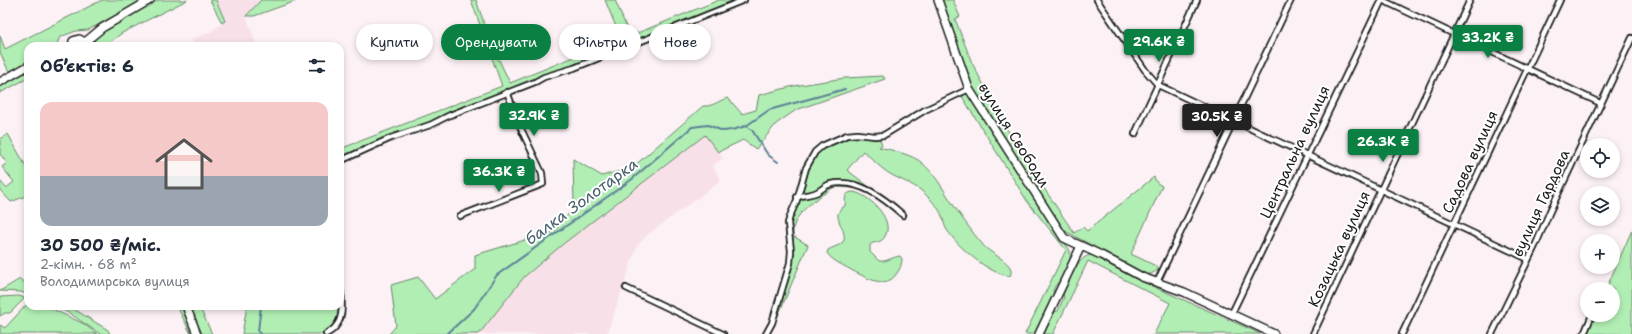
<!DOCTYPE html>
<html lang="uk">
<meta charset="utf-8">
<style>
body{margin:0;font-family:"Shantell Sans",sans-serif;background:#f2f2f3;color:#1f2937;height:100vh;display:flex;flex-direction:column;font-size:15px;white-space:nowrap}
*{box-sizing:border-box;margin:0}
p{font-size:13px;color:#747a83}
.icon{flex:none;width:22px;height:22px;fill:none;stroke:currentColor;stroke-width:2;stroke-linecap:round;stroke-linejoin:round}
.map{position:relative;flex:1;overflow:hidden}
.panel{position:absolute;left:24px;top:42px;width:320px;height:268px;display:flex;flex-direction:column;background:#fff;border-radius:12px;box-shadow:0 2px 6px #0003}
.panel>*{flex:none}
.banner{position:absolute;left:356px;top:24px;width:380px;height:36px;display:flex;gap:8px}
.buttons{position:absolute;left:1580px;top:138px;display:grid;gap:8px}
.buttons a{display:grid;place-items:center;width:40px;height:40px;border-radius:50%;background:#fff;box-shadow:0 2px 6px #0003;font-size:20px}
.price{position:absolute;translate:-50% -34px;padding:0 9px;border-radius:4px;background:#0b8043;color:#fff;font-size:13px;line-height:26px;filter:drop-shadow(0 1px 2px #0008)}
.price::after{content:'';position:absolute;left:50%;top:24px;width:12px;height:9px;margin-left:-6px;background:inherit;clip-path:polygon(0 0,100% 0,50% 100%)}
.price.on{background:#222;color:#fff}
ul{padding:0;list-style:none}
li{display:grid;align-content:center;gap:8px;height:212px;padding:0 16px}
li span{display:grid;place-items:center;height:124px;border-radius:12px;color:#555}
li>.icon{margin-inline-start:auto}
span .icon{width:72px;height:72px;fill:#fffc;stroke-width:1}
li b{font-size:17px}
h2{display:flex;justify-content:space-between;align-items:center;height:48px;padding:0 16px;font-size:17px}
.pill{padding:0 14px;border-radius:18px;background:#fff;box-shadow:0 2px 6px #0003;font-size:14px;line-height:36px}
.pill.on{background:#0b8043;color:#fff}
.map>svg:first-child{display:block}
.built{fill:#f8e0e9}
.green{fill:#b1eeb4;stroke:#668568}
.lines{fill:none;stroke-linecap:round;stroke-linejoin:round}
.stream{stroke:#5c8196;stroke-width:2}
.street-casing{stroke:#1c1c1c;stroke-width:8}
.secondary-casing{stroke:#1c1c1c;stroke-width:10}
.street{stroke:#fff;stroke-width:4.5}
.secondary{stroke:#fff;stroke-width:7}
.labels{text-anchor:middle;stroke-width:4;stroke-linejoin:round;paint-order:stroke}
.street-label{font-size:15px;fill:#1c1c1c;stroke:#fff}
.water-label{font-size:16px;font-style:italic;fill:#47606d;stroke:#fff}
</style>
<div class="map">
<svg width="1632" height="334" viewBox="0 0 1632 334">
<rect width="100%" height="100%" fill="#fcf1f5"/>
<filter id="ink" filterUnits="userSpaceOnUse"><feTurbulence type="fractalNoise" baseFrequency=".025" numOctaves="2"/><feDisplacementMap in="SourceGraphic" scale="8" xChannelSelector="R" yChannelSelector="G"/><feConvolveMatrix kernelMatrix="1 2 1 2 8 2 1 2 1" color-interpolation-filters="sRGB"/></filter>
<g filter="url(#ink)">
<g class="built">
<path d="M216,0H261L246,16L257,46H193L192,39L209,33L225,21Z"/>
<path d="M706,134L723,158L713,166L721,181L648,234L637,246L607,334H479L524,277L563,244Z"/>
</g>
<g class="green">
<path d="M102,0H144L88,30L76,31L60,37L56,46H28V62L13,71L8,70L0,52V36L5,49Z"/>
<path d="M159,0H187L122,33L105,46H91C104,22 136,12 159,0Z"/>
<path d="M210,0H216L225,21L222,23Z"/>
<path d="M261,0H299L254,16H246Z"/>
<path d="M471,0H476L491,43L510,83L579,55L621,39L605,0H615L630,36L719,0H739L598,57L565,69L549,72L533,82L512,88L340,159V149L502,86Z"/>
<path d="M942,0H953L960,17L955,19L972,63L1007,129L1027,163L1074,233L1083,227L1087,231L1154,177L1157,183L1162,186L1131,254L1158,267V270L1151,274H1145L1065,231L976,94L970,80Z"/>
<path d="M28,71V78L0,93V87Z"/>
<path d="M883,76L885,79L796,110L776,124L756,149L743,140L718,152L705,135L563,244L524,277L479,334H389L396,326L391,285L418,277L435,299L475,269V255L555,231L574,207L573,159L602,176L633,167L703,106C713,107 719,100 728,98L742,114L756,110L759,95L794,86L845,78Z"/>
<path d="M968,92L1070,251C1071,259 1068,271 1063,277C1058,284 1051,286 1054,297L1036,334H1025L1066,250L1027,201L963,98L962,95Z"/>
<path d="M8,134L28,170V195L11,202L0,190V181L6,188L14,182L2,167L7,163L0,154V139Z"/>
<path d="M855,135L880,139L882,145L879,147C891,150 914,155 922,163C934,173 942,187 950,200C960,215 971,231 983,245C991,255 1017,263 1010,276C989,274 959,248 947,230C944,226 944,221 942,216C939,207 929,198 923,192C911,182 895,179 883,169C876,164 870,156 863,151L847,170L868,186L867,192L856,188L834,187C817,199 791,213 793,236L808,245L778,316L792,261L790,221L810,163C821,146 837,140 855,135Z"/>
<path d="M853,192C868,194 893,218 886,234C882,245 875,240 870,245V252L879,261C887,262 892,257 900,256L902,259C902,264 900,269 897,273C886,291 866,277 853,271C845,266 832,261 827,253L828,250C833,247 839,246 843,242C850,231 827,215 845,206C846,199 843,193 853,192Z"/>
<path d="M1632,230V334H1586L1595,315H1613V289H1606Z"/>
<path d="M1092,255L1134,278L1261,334H1154L1170,303L1088,261L1053,334H1044L1054,312L1058,311L1064,297L1063,294C1069,282 1076,256 1092,255Z"/>
<path d="M20,279L28,286V295L21,292L0,291Z"/>
<path d="M19,296L25,298L10,313H5L0,316V297Z"/>
<path d="M28,303V306H46L84,324L97,334H0V325L5,328Z"/>
<path d="M54,306H69L108,330L110,334H100L69,313Z"/>
<path d="M177,306H183L195,334H191Z"/>
<path d="M189,306H199L212,334H201Z"/>
<path d="M247,306H300L302,308L304,306H339L336,324L324,334H242Z"/>
</g>
<g class="lines">
<g class="stream">
<path d="M746,126L752,130L768,155L778,162"/>
<path d="M260,334L258,331L261,306"/>
<path d="M447,334L474,309L497,275L631,180L692,127L708,125L723,131L732,130L746,126L769,110L845,89"/>
<path d="M1595,334H1604"/>
</g>
<defs>
<g id="street">
<path d="M1097,0L1145,70L1158,85L1528,259"/>
<path d="M1382,0L1600,103"/>
<path d="M1135,134L1197,0"/>
<path d="M340,161L391,138L430,125L450,115L535,82L544,77L574,68L744,0"/>
<path d="M797,197C803,195 809,195 815,193C821,191 825,185 831,184C858,178 884,198 903,215"/>
<path d="M460,216L543,184L542,173L522,131L507,92"/>
<path d="M1157,282L1291,0"/>
<path d="M626,288L723,334"/>
<path d="M1231,315L1382,0"/>
<path d="M326,334C330,332 334,329 336,326C344,317 342,299 340,288"/>
<path d="M766,334L772,323L790,263L791,251L788,223L790,216L797,200L806,168L815,152L822,146L847,135L857,134L875,136L884,135L925,110L969,89"/>
<path d="M1313,334L1470,0"/>
<path d="M1402,334L1560,0"/>
<path d="M1492,334L1536,244L1550,211L1632,38"/>
<path d="M1584,334L1592,315"/>
</g>
<g id="secondary">
<path d="M938,0L969,89L1064,238L1101,255L1142,277L1184,292L1274,334"/>
<path d="M84,43L102,28L150,0"/>
<path d="M72,46L73,41L79,39L83,41L85,46"/>
<path d="M0,82L28,66"/>
<path d="M186,306L197,334"/>
<path d="M1039,334L1081,246"/>
</g>
</defs>
<use href="#street" class="street-casing"/>
<use href="#secondary" class="secondary-casing"/>
<use href="#street" class="street"/>
<use href="#secondary" class="secondary"/>
</g>
</g>
<g class="labels">
<g class="street-label">
<text transform="translate(1014 135) rotate(58)" y="5">вулиця Свободи</text>
<text transform="translate(1295 152) rotate(-65)" y="5">Центральна вулиця</text>
<text transform="translate(1470 162) rotate(-65)" y="5">Садова вулиця</text>
<text transform="translate(1541 203) rotate(-65)" y="5">вулиця Гардова</text>
<text transform="translate(1339 249) rotate(-65)" y="5">Козацька вулиця</text>
</g>
<g class="water-label">
<text transform="translate(581 201) rotate(-36)" y="6">балка Золотарка</text>
</g>
</g>
</svg>
<div class="buttons">
<a><svg class="icon" aria-label="locate" viewBox="0 0 24 24"><circle cx="12" cy="12" r="6"/><path d="M12 2v4M12 18v4M2 12h4M18 12h4"/></svg></a>
<a><svg class="icon" aria-label="layers" viewBox="0 0 24 24"><path d="M12 4l9 5-9 5-9-5zM3 14l9 5 9-5"/></svg></a>
<a>+</a>
<a>−</a>
</div>
<b class="price" style="left:1488px;top:59px">33.2K ₴</b>
<b class="price" style="left:1159px;top:63px">29.6K ₴</b>
<b class="price" style="left:534px;top:137px">32.9K ₴</b>
<b class="price on" style="left:1217px;top:138px">30.5K ₴</b>
<b class="price" style="left:1383px;top:163px">26.3K ₴</b>
<b class="price" style="left:499px;top:193px">36.3K ₴</b>
<div class="banner">
<a class="pill">Купити</a>
<a class="pill on">Орендувати</a>
<a class="pill">Фільтри</a>
<a class="pill">Нове</a>
</div>
<section class="panel">
<h2>Об’єктів: 6<svg class="icon" aria-label="filters" viewBox="0 0 24 24"><path d="M4 7h16M4 17h16"/><circle cx="9" cy="7" r="2"/><circle cx="15" cy="17" r="2"/></svg></h2>
<ul>
<li><span style="background:linear-gradient(#f6c9c9 60%,#9aa5b1 0)"><svg class="icon" aria-label="home" viewBox="0 0 24 24"><path d="M3 11l9-7 9 7M6 9v11h12V9"/></svg></span><div><b>30 500 ₴/міс.</b><p>2-кімн. · 68 m²</p><p>Володимирська вулиця</p></div></li>
</ul>
</section>
</div>
